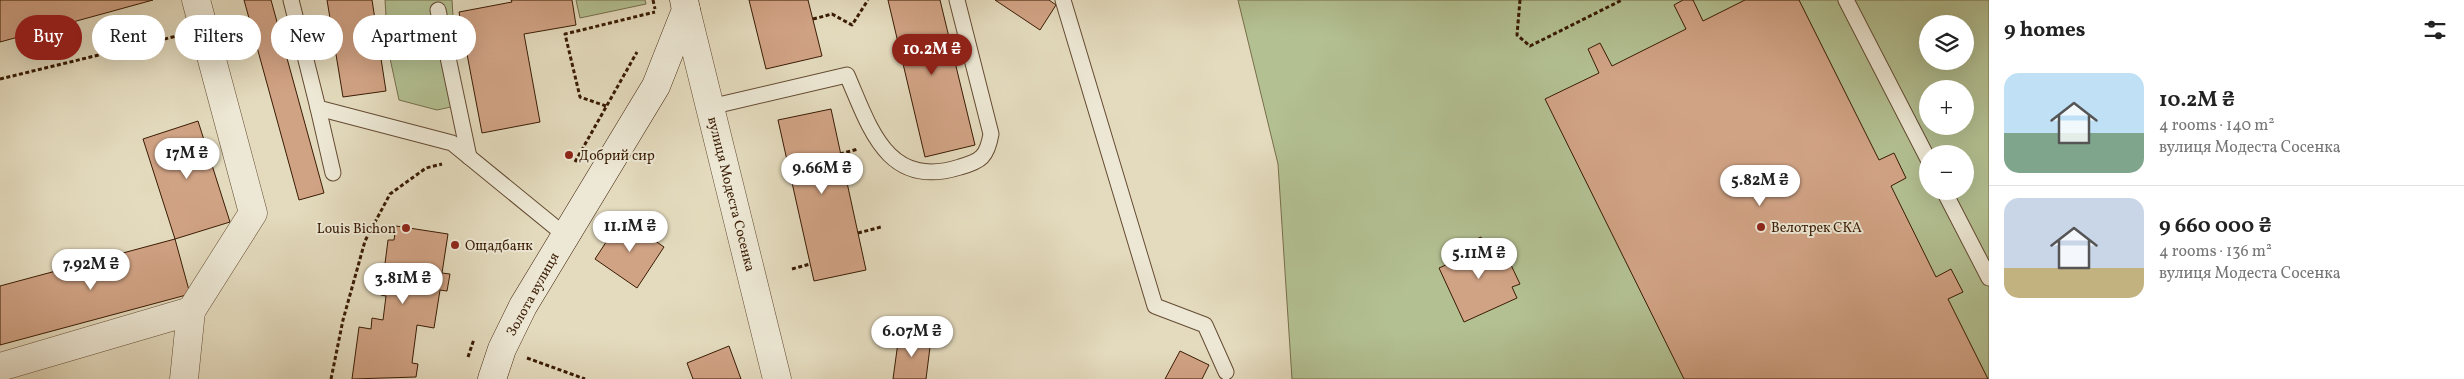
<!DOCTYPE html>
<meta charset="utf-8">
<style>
body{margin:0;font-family:Vollkorn,serif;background:#f6f6f6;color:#222;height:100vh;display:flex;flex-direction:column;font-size:19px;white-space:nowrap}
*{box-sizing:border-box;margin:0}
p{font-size:16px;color:#767676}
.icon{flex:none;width:28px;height:28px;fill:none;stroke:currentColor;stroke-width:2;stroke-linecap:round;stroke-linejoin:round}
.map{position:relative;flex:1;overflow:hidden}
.details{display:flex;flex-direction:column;background:#fff;width:475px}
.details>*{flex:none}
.top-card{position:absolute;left:15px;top:15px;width:475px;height:45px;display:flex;gap:10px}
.buttons{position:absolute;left:1919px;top:15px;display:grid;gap:10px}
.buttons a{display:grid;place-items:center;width:55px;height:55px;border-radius:50%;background:#fff;box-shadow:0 5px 20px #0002;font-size:25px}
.price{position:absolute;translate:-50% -42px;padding:0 11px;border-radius:18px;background:#fff;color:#222;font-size:16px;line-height:32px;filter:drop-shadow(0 1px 2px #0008)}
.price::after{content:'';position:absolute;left:50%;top:30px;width:15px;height:11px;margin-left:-8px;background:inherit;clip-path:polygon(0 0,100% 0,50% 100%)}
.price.selected{background:#8f2418;color:#fff}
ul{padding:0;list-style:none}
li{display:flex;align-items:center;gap:15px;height:125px;padding:0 15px}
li+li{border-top:1px solid #e0e0e0}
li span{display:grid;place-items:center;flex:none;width:140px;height:100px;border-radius:15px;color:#555}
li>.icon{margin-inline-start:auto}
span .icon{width:60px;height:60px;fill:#fffc;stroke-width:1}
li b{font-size:21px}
h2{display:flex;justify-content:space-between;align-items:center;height:60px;padding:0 15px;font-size:21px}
.pill{padding:0 18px;border-radius:22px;background:#fff;box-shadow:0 5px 20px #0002;font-size:18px;line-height:45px}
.pill.selected{background:#8f2418;color:#fff}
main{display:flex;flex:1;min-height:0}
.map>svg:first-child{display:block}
.green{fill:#b3c092;stroke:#766e4a;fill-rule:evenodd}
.building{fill:#d1a385;stroke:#391b03}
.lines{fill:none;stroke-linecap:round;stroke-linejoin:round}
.lane-casing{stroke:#644b32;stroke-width:17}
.street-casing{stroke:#644b32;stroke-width:29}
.secondary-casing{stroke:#391b03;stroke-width:29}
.path{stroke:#391b03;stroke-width:3;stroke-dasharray:4 2.5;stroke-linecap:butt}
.lane{stroke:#ede8d5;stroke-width:15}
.street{stroke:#ede8d5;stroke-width:28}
.secondary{stroke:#ede8d5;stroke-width:28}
.poi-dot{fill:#8f2418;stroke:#ede8d5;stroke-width:2}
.labels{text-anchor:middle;stroke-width:4;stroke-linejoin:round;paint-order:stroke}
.poi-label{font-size:14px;fill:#391b03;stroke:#ede8d5;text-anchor:start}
.street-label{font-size:14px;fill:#391b03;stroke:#ede8d5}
</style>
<main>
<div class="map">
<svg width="1989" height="379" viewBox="0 0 1989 379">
<rect width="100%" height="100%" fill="#e4dbbe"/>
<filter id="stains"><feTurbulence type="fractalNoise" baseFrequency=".004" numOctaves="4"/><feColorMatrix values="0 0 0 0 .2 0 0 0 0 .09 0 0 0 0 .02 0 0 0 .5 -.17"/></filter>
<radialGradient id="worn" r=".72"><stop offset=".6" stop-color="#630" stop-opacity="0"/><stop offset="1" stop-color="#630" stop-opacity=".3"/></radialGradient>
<g class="green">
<path d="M385,0H452L455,48L451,107L437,110L399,100L388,49Z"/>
<path d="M576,0H645L646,4L580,18Z"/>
<path d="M1238,0H1989V379H1292L1278,164ZM1928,24H1965V61H1928ZM1928,89H1965V126H1928ZM1928,154H1965V191H1928Z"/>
</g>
<g class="building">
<path d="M0,0H153L0,42Z"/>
<path d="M244,0H271L324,193L299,200Z"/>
<path d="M327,0H372L386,91L343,97Z"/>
<path d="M511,0H572L576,25L524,34L540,122L482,133L459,12L512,2Z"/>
<path d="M749,0H808L822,56L766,69Z"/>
<path d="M888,0H940L975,145L925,157Z"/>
<path d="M995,0H1049L1056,5L1040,30Z"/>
<path d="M1683,0H1693L1703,21L1745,0H1799L1879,160L1894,153L1906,178L1891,186L1936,277L1951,269L1963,292L1948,299L1988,379H1684L1545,99L1599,73L1588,49L1600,43L1612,66L1686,29L1674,5Z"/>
<path d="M831,109L866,270L814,281L778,120Z"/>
<path d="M198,121L230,222L175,239L143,139Z"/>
<path d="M622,218L664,247L637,288L595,259Z"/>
<path d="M396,226L448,234L442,273L450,274L447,291L440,290L434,328L417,325L412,363L418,364L416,377L352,379L359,327L371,329L372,318L383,320L386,296L381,295L388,240H394Z"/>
<path d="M1481,237L1486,247L1493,244L1504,268L1511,265L1520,284L1512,287L1517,298L1464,322L1439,268L1466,256L1461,246Z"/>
<path d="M175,239L190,294L0,345V286Z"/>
<path d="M899,335L931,339L926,379H893Z"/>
<path d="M729,346L741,379H693L687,363Z"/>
<path d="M1180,351L1209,365L1202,379H1165Z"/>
</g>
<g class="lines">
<defs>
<g id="lane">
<path d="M291,0L318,108L452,143L566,236"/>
<path d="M1063,0L1155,306L1205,325L1226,372"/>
<path d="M1846,0L1928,159"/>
<path d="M438,10L469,157"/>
<path d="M710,107L847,75C870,128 887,190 960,167C981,161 987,157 991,134L957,0"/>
<path d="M318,108L333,173"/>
<path d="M1944,191L1989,278"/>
</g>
<g id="street">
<path d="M686,10L777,379"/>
<path d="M0,367L191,311L253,213L196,0"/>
<path d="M184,379L191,311"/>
</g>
<path id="secondary" d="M492,379L502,349L523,306L656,86L686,10L684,0"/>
</defs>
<use href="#lane" class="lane-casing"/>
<use href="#street" class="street-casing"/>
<use href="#secondary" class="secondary-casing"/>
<g class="path">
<path d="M653,0L655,9"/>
<path d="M1520,0L1517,35L1530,46L1622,0"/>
<path d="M813,19L832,14L852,25L868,0"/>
<path d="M0,79L177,36"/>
<path d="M606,106L580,97L565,34L655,12"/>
<path d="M840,154L858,149"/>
<path d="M575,162L637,52"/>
<path d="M858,233L881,227"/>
<path d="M792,269L810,264"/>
<path d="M468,357L474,339"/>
<path d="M527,358L585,379"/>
<path d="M331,379L343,320L365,241L390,194L426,168L442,164"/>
</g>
<use href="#lane" class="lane"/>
<use href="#street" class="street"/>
<use href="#secondary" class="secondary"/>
</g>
<g class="poi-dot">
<circle cx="569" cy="155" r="5"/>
<circle cx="1761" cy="227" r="5"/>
<circle cx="406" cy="228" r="5"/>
<circle cx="455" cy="245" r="5"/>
</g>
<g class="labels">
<g class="poi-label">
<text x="579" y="160">Добрий сир</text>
<text x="1771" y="232">Велотрек СКА</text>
<text x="396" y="233" text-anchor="end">Louis Bichon</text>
<text x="465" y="250">Ощадбанк</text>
</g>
<g class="street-label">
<text transform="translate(732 194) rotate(76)" y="5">вулиця Модеста Сосенка</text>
<text transform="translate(532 294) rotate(-61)" y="5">Золота вулиця</text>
</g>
</g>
<rect width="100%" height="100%" filter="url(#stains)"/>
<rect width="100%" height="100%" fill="url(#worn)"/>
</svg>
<div class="buttons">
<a><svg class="icon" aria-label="layers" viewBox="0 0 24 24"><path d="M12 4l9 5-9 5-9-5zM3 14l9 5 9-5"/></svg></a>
<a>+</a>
<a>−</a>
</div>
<b class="price selected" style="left:932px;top:76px">10.2M ₴</b>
<b class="price" style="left:187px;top:180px">17M ₴</b>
<b class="price" style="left:822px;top:195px">9.66M ₴</b>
<b class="price" style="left:1760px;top:207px">5.82M ₴</b>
<b class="price" style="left:630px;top:253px">11.1M ₴</b>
<b class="price" style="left:1479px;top:280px">5.11M ₴</b>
<b class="price" style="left:91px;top:291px">7.92M ₴</b>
<b class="price" style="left:403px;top:305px">3.81M ₴</b>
<b class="price" style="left:912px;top:358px">6.07M ₴</b>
<div class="top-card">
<a class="pill selected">Buy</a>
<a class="pill">Rent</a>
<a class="pill">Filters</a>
<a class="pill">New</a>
<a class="pill">Apartment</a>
</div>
</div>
<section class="details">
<h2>9 homes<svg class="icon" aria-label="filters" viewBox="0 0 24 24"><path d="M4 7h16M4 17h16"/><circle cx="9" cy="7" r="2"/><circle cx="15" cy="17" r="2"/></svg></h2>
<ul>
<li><span style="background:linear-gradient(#bfe0f5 60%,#7fa58c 0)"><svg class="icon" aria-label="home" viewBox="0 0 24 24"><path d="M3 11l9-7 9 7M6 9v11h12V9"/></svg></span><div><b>10.2M ₴</b><p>4 rooms · 140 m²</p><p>вулиця Модеста Сосенка</p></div></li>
<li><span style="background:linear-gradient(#c9d6e8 70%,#c2b280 0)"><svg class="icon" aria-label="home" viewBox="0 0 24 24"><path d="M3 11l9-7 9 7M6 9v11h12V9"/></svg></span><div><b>9 660 000 ₴</b><p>4 rooms · 136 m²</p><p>вулиця Модеста Сосенка</p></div></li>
</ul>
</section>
</main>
